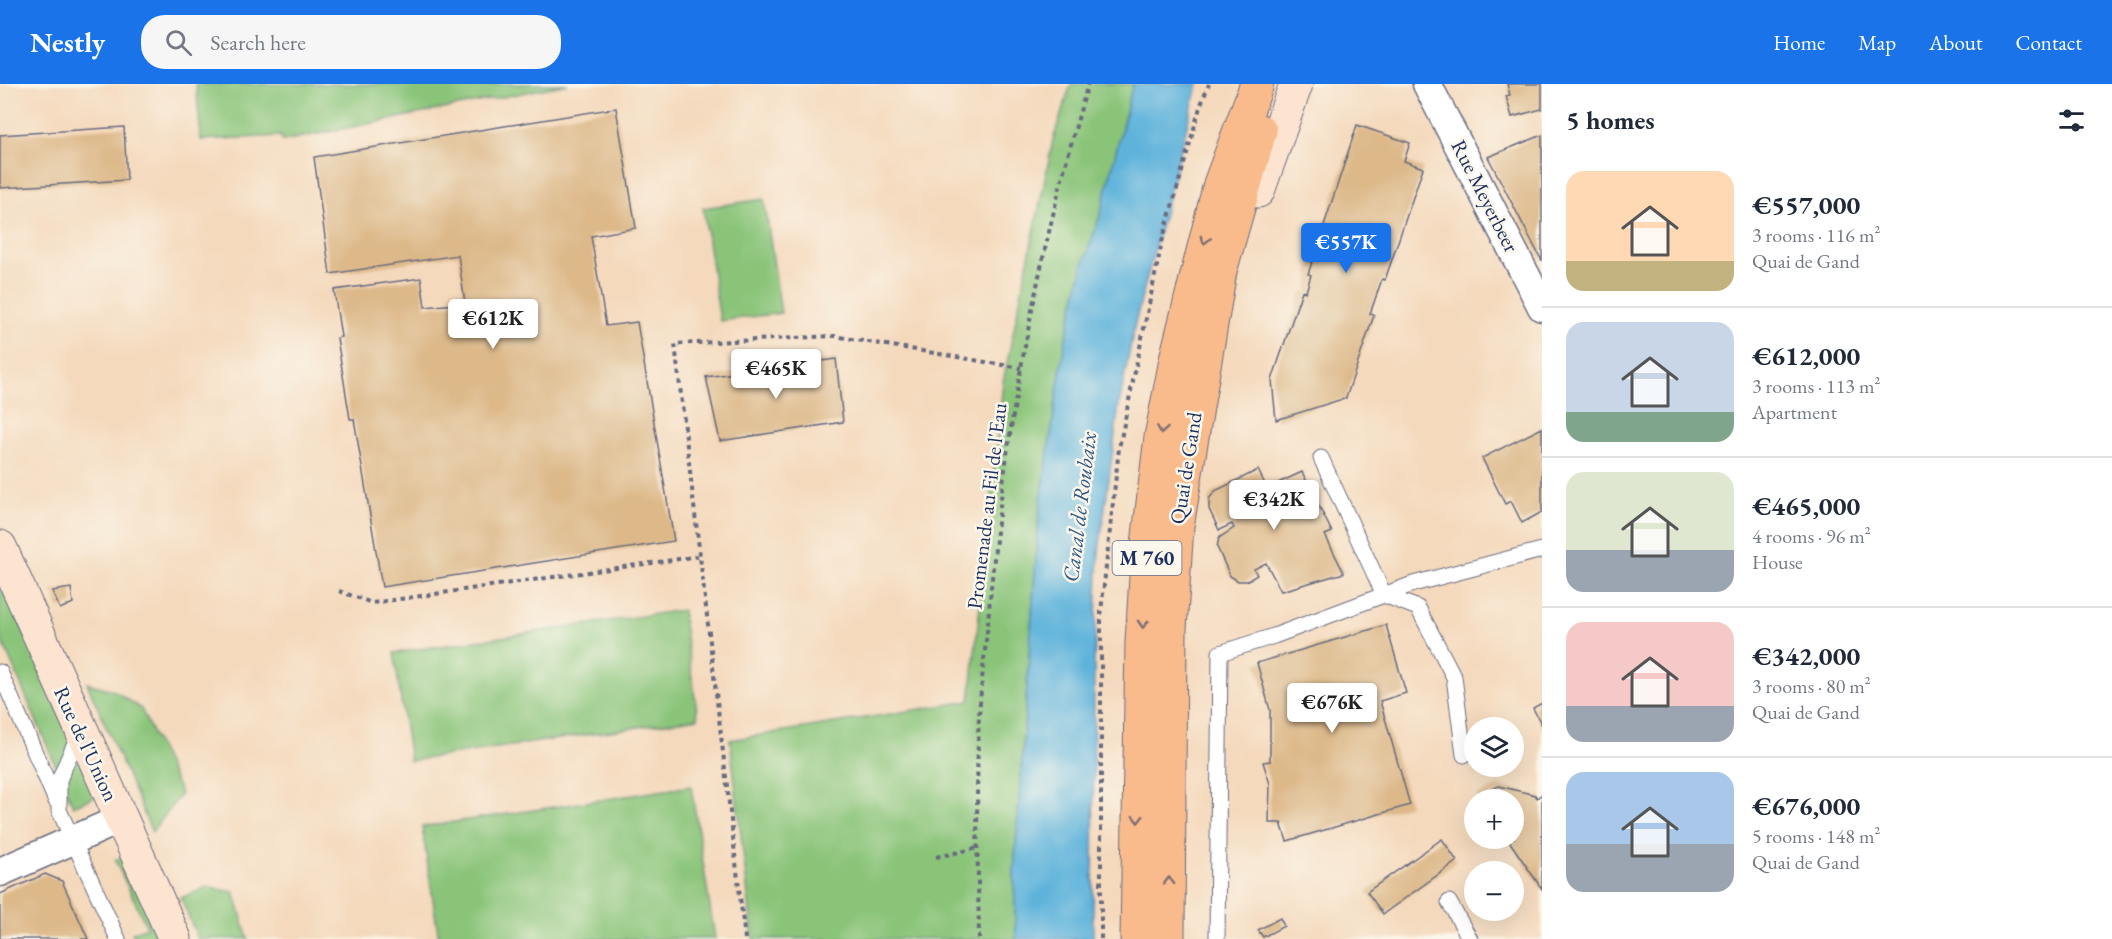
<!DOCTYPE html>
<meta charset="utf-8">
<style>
body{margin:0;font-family:"EB Garamond",serif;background:#f6f6f7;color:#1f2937;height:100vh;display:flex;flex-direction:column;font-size:22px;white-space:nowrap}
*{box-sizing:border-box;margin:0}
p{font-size:20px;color:#747a83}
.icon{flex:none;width:33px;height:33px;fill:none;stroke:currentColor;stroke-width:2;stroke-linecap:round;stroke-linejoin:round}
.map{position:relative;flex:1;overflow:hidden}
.panel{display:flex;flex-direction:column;background:#fff;width:570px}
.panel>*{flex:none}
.tools{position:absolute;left:1464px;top:633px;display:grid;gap:12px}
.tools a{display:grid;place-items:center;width:60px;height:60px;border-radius:50%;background:#fff;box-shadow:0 6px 24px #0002;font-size:30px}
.price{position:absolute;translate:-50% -51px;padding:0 14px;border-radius:6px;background:#fff;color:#222;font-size:20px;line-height:39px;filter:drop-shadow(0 2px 3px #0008)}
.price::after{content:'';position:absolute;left:50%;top:36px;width:18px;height:14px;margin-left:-9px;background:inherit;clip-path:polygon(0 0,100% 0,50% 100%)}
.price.on{background:#1a73e8;color:#fff}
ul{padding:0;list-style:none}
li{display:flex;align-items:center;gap:18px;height:150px;padding:0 24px}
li+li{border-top:2px solid #e0e1e3}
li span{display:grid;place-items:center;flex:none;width:168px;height:120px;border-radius:18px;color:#555}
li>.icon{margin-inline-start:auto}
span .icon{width:72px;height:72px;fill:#fffc;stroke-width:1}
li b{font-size:26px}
h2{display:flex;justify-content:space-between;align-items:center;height:72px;padding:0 24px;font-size:26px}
header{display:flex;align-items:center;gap:36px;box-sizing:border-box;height:84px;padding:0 30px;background:#1a73e8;color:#fff}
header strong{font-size:28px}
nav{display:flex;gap:33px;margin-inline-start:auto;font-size:21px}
.search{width:420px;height:54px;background:#f6f6f7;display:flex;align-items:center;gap:15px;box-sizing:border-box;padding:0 21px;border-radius:24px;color:#747a83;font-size:22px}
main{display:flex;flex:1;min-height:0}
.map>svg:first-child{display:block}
.green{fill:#8ac479;stroke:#527a6c;stroke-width:1.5}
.water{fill:#5fb3db;stroke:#3d719c;stroke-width:1.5}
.building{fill:#ddb98a}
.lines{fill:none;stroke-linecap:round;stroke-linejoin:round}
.lane-casing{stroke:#676a7f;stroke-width:17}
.street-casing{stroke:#676a7f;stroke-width:31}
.secondary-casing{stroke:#676a7f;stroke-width:35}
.primary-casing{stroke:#676a7f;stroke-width:35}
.path{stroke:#676a7f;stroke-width:4;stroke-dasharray:4.5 4.5;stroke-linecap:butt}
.lane{stroke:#fff;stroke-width:15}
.street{stroke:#fff;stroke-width:28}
.secondary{stroke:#fde4d1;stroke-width:33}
.primary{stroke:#fabb8c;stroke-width:33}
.oneway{stroke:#7f6e73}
.labels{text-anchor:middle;stroke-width:5;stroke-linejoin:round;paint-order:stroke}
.shield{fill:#fbf7ec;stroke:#5e6b89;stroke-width:1.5}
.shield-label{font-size:20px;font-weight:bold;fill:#1b2f5e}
.street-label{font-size:21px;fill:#1b2f5e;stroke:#fbf7ec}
.water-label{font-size:22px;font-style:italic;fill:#2f5784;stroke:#fbf7ec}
</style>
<header>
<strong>Nestly</strong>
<div class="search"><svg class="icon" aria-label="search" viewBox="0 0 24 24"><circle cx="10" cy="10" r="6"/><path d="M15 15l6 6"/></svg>Search here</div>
<nav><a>Home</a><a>Map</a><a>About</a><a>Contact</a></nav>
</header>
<main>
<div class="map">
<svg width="1542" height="855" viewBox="0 0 1542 855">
<rect width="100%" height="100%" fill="#fbf7ec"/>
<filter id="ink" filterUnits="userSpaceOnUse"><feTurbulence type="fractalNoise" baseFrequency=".0167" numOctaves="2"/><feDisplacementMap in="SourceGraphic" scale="12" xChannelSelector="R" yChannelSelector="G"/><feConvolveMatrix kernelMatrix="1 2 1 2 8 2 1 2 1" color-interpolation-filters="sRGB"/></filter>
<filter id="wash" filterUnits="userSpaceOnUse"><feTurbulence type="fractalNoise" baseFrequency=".008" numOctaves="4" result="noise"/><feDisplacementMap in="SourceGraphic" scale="24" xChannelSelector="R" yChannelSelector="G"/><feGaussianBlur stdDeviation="1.35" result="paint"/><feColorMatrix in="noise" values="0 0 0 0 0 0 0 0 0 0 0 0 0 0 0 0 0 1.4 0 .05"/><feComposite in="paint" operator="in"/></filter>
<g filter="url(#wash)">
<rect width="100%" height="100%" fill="#f4d9bc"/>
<g class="green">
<path d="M196,0H568L282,57L281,52L201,56Z"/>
<path d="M1071,0H1133L1100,132L1083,181L1064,262L1039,430L1014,789L1016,855H753L730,656L970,617L1003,298L1053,56Z"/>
<path d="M764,115L781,229L720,237L703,124Z"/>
<path d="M0,493L96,712L73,722L0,552Z"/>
<path d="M682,526L698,634L410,677L394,569Z"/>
<path d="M87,599L113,606L141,625L181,710L152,748Z"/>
<path d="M691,702L715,855H439L422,743Z"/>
<path d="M124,772L161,855H135L132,849L147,843L115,776Z"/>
<path d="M207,803L234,808L248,855H198L181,814Z"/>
</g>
<path class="water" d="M1133,0H1198L1135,239L1119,321L1099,467L1094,579L1093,855H1016L1014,789L1039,430L1064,263L1083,181L1100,132Z"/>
<g id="blocks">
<g class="building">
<path d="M1507,0H1542V25L1512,33L1506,12L1510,11Z"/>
<path d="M616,24L636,144L591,152L606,242L637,238L674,457L382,503L354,335H350L337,254L341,253L334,206L421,194L425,223L465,219L458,171L330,190L314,73Z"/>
<path d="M1357,41L1410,59L1404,77L1423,84L1385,196L1382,195L1370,230L1374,231L1346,314L1276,336L1272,296L1302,207L1306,208L1311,191L1308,190Z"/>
<path d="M124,43L127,96L0,104V51Z"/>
<path d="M1542,51V177L1488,73Z"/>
<path d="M836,275L843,338L720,357L706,293Z"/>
<path d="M1542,344V428L1522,439L1511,417L1505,420L1482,374Z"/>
<path d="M1258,386L1267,404L1302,388L1332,448L1325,451L1344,489L1281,507L1266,479L1254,485L1257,491L1247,497H1238L1230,492L1217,463L1219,454L1234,444L1232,440L1219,446L1209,425V415L1215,407Z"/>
<path d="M71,504L73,519L60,525L52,507Z"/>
<path d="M1386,541L1406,609L1380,617L1410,721L1287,757L1281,739H1269L1270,700L1263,678L1270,677V626L1257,579Z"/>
<path d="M1542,619V642L1533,624Z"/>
<path d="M1499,702L1535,711L1537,714L1542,710V805L1507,754H1514V716H1479L1476,712Z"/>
<path d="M1442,755L1457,777L1383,830L1367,808Z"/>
<path d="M45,790L62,797L88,855H0V810Z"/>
<path d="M1280,834L1284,842L1263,853L1258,846Z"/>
</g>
</g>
</g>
<g filter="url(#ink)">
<use href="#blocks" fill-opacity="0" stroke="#676a7f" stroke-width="1.5"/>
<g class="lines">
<defs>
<g id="lane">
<path d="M1321,374L1384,511L1418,524L1454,593L1464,671"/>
<path d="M0,588L56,717"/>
<path d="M80,647L59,696V726L118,855"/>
<path d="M1449,818L1470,855"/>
<path d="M1217,855L1220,569L1274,552L1413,500L1542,466"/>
</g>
<g id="street">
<path d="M1427,0L1542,223"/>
<path d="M0,788L121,735"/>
</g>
<g id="secondary">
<path d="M1258,107L1296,0"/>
<path d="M0,463L175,855"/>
</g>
<g id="primary">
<path d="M1137,855L1142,558L1148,460L1161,353L1177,271L1220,100L1257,0"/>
<path d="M1168,855L1170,545L1177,442L1220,187L1260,47"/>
</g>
</defs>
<use href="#lane" class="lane-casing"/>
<use href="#street" class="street-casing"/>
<use href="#secondary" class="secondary-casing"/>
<use href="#primary" class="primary-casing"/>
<g class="path">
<path d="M339,507L372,519L700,472"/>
<path d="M936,773L978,764"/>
<path d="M745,855L675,260L834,252L1021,284"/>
<path d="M979,855C978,789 976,722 978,656C979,617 984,577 988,538C1003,356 1036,176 1088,0"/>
<path d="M1101,855V528L1119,364L1162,158L1200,23L1209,0"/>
</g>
<use href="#lane" class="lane"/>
<use href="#street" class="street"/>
<use href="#secondary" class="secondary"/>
<use href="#primary" class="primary"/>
</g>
<defs><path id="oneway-chevron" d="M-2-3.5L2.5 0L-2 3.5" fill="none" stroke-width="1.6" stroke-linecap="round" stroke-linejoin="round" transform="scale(1.5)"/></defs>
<g class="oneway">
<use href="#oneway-chevron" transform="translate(1205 156) rotate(104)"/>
<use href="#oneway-chevron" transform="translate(1162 346) rotate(99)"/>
<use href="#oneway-chevron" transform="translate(1143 540) rotate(93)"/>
<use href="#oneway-chevron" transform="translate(1138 735) rotate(91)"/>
<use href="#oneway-chevron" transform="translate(1169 797) rotate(-90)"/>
</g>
</g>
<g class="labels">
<rect class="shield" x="1112.5" y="457" width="69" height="34" rx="4.5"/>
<g class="shield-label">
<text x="1147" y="481">M 760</text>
</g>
<g class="street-label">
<text transform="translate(1485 112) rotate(63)" y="7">Rue Meyerbeer</text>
<text transform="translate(1186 384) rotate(-81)" y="7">Quai de Gand</text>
<text transform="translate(987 422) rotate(-83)" y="7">Promenade au Fil de l'Eau</text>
<text transform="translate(86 660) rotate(65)" y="7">Rue de l'Union</text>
</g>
<g class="water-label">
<text transform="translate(1079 423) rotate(-83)" y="8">Canal de Roubaix</text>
</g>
</g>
</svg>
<div class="tools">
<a><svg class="icon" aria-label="layers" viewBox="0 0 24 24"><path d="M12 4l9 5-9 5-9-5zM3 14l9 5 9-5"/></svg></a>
<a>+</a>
<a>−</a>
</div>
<b class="price on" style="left:1346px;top:190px">€557K</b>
<b class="price" style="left:493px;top:266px">€612K</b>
<b class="price" style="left:776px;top:316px">€465K</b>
<b class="price" style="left:1274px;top:447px">€342K</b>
<b class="price" style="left:1332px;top:650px">€676K</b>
</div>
<section class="panel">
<h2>5 homes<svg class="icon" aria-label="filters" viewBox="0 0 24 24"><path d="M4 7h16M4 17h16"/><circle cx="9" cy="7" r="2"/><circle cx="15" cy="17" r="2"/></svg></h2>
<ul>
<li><span style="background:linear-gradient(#ffd9b3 75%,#c2b280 0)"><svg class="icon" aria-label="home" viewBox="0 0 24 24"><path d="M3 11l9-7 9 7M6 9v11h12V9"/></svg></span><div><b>€557,000</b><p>3 rooms · 116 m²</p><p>Quai de Gand</p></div></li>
<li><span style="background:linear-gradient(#c9d6e8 75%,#7fa58c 0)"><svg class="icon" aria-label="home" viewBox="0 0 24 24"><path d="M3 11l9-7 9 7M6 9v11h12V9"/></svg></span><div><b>€612,000</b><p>3 rooms · 113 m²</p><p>Apartment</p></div></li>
<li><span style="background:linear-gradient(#dfe7d0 65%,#9aa5b1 0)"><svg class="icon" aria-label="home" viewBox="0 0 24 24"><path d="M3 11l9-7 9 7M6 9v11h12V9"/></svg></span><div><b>€465,000</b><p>4 rooms · 96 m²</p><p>House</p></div></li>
<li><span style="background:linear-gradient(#f6c9c9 70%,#9aa5b1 0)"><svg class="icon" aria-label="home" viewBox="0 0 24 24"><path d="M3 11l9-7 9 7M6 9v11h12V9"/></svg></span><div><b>€342,000</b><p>3 rooms · 80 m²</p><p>Quai de Gand</p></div></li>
<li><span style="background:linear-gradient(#a9c7e8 60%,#9aa5b1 0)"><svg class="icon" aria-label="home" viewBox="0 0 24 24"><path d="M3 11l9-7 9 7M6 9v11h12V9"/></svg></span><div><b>€676,000</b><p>5 rooms · 148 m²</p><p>Quai de Gand</p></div></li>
</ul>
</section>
</main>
